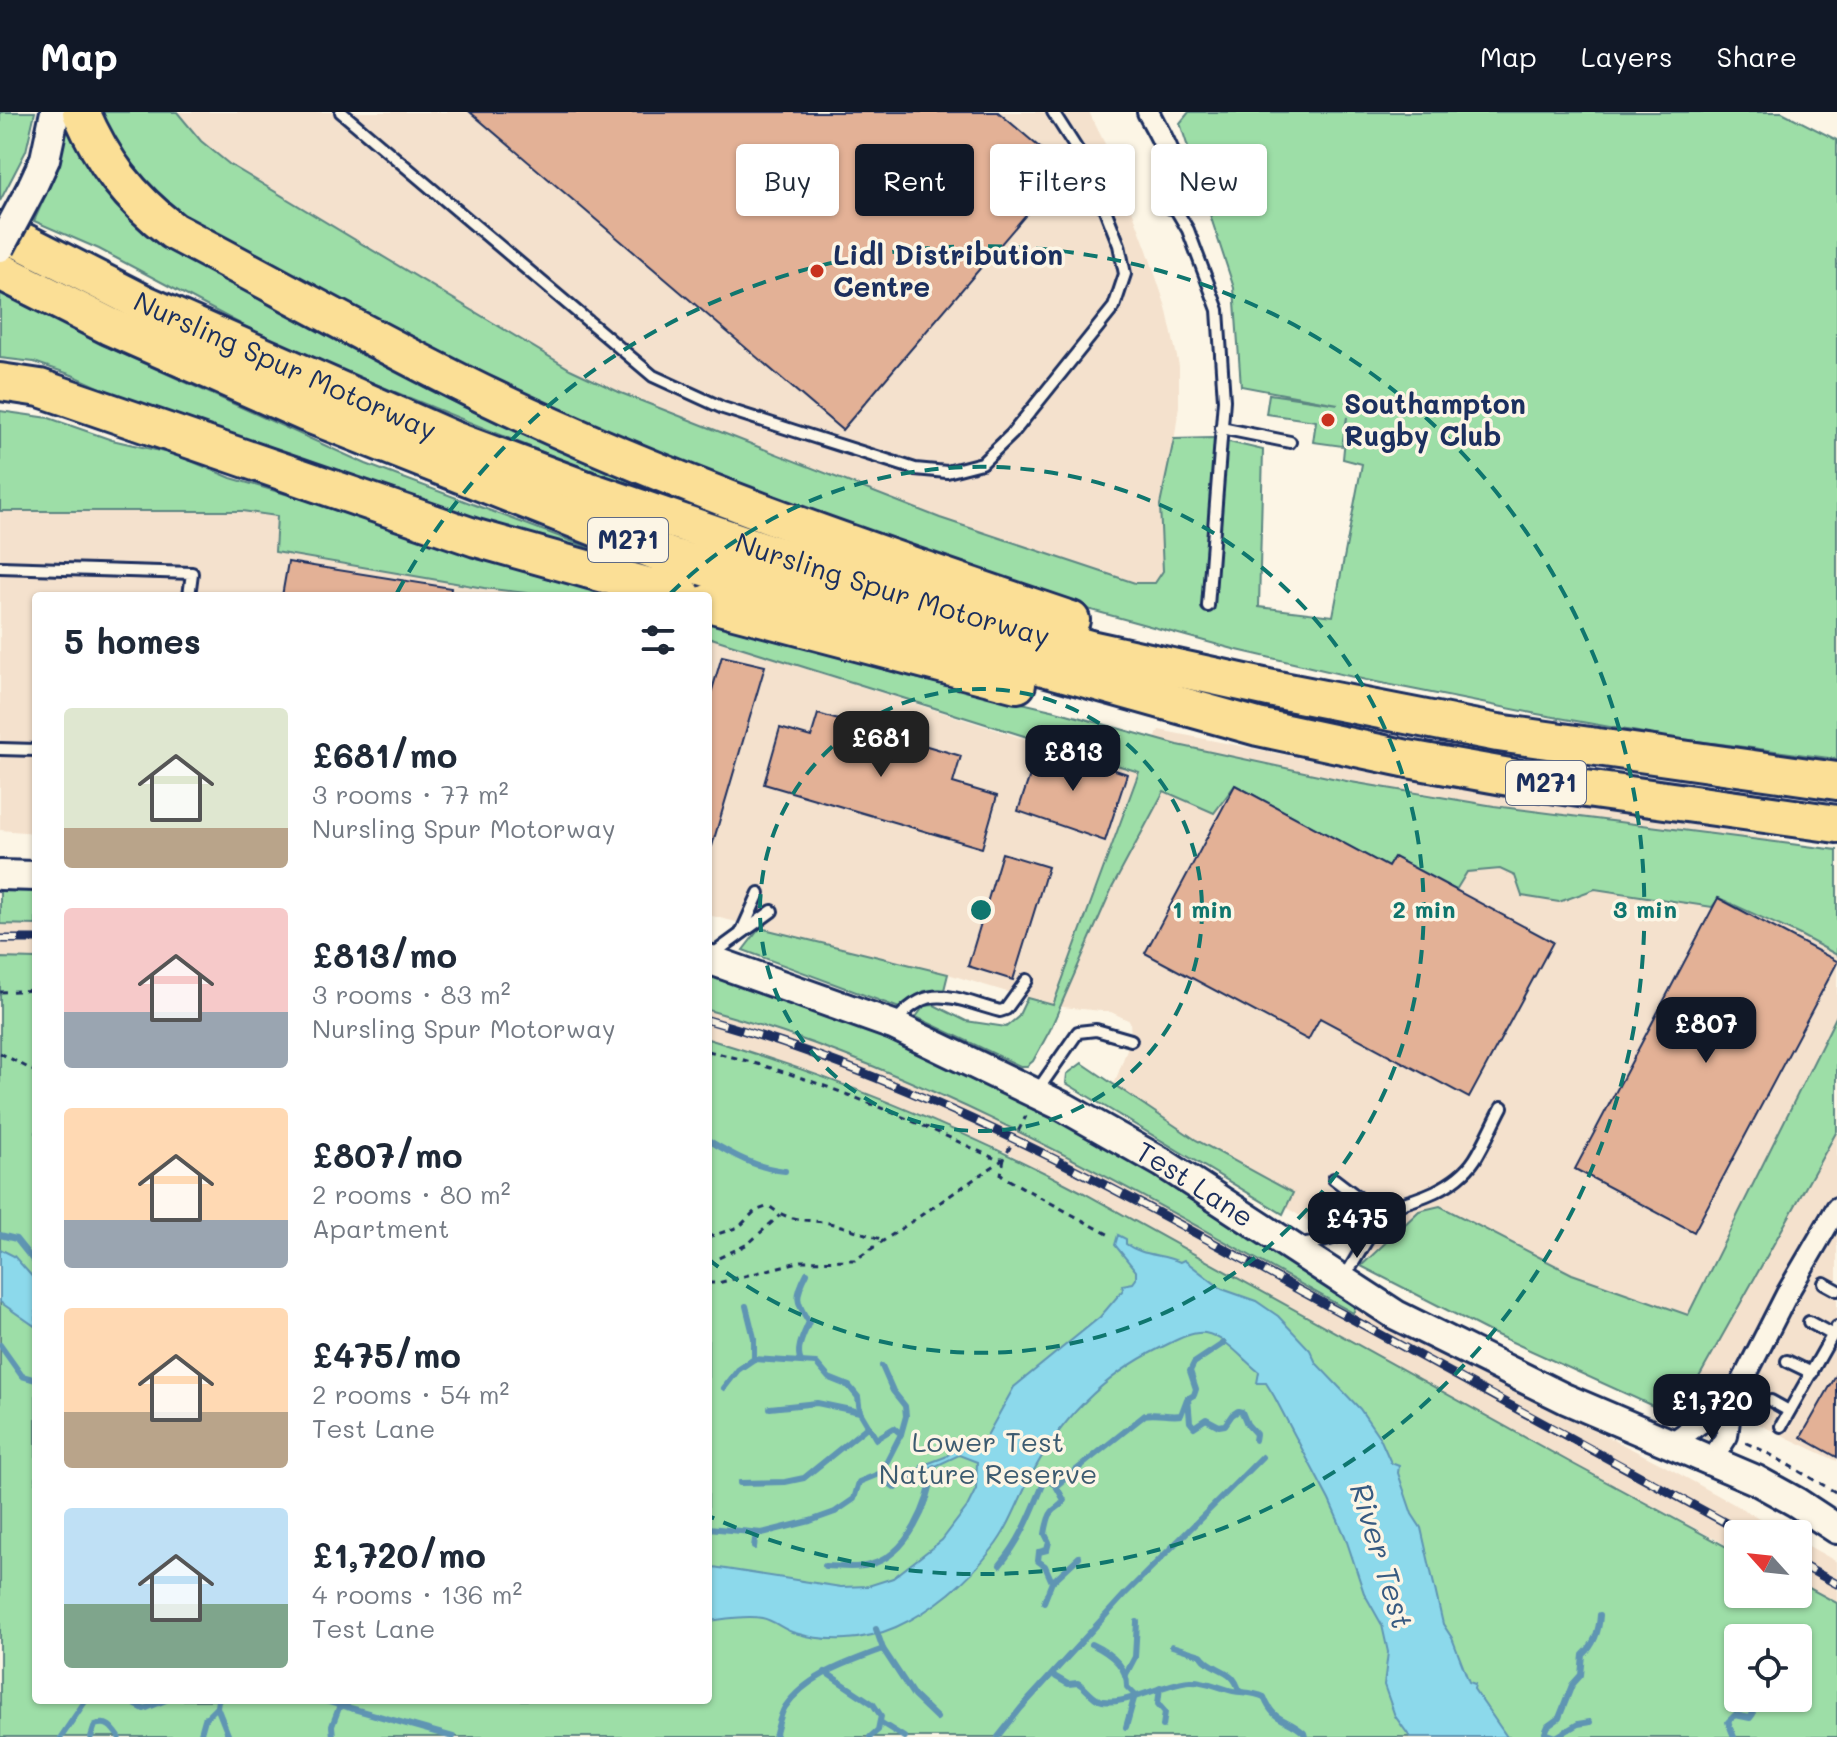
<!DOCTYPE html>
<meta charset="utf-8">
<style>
body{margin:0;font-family:Mali,sans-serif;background:#f6f6f7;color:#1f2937;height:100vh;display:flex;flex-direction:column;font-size:30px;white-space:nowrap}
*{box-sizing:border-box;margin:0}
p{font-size:26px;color:#747a83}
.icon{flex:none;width:44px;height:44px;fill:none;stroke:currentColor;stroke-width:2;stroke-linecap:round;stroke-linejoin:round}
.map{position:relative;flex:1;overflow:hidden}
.drawer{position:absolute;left:32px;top:480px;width:680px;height:1112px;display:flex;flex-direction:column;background:#fff;border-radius:8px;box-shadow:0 2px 6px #0004}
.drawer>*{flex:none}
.hud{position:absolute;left:736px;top:32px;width:760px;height:72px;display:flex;gap:16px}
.needle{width:52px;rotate:297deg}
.controls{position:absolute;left:1724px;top:1408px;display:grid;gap:16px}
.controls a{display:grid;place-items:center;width:88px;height:88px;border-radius:8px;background:#fff;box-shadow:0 2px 6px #0004;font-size:40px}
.price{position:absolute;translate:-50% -68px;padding:0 18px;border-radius:16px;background:#111827;color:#fff;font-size:26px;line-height:52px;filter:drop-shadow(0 2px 4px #0008)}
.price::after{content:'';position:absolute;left:50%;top:48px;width:24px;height:18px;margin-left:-12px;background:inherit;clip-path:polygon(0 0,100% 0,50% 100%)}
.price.active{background:#222;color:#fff}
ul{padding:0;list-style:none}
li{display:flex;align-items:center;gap:24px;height:200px;padding:0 32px}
li span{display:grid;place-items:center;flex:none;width:224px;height:160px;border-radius:8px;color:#555}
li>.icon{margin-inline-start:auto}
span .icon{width:96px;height:96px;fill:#fffc;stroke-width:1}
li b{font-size:34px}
h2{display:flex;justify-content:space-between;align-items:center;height:96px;padding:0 32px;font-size:34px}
.pill{padding:0 28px;border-radius:8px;background:#fff;box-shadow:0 2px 6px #0004;font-size:28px;line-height:72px}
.pill.active{background:#111827;color:#fff}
header{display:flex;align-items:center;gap:48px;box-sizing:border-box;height:112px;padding:0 40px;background:#111827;color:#fff}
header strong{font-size:38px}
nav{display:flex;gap:44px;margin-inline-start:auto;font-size:28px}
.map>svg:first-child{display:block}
.built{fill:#f4e1cd}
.green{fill:#9ddea7;stroke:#5c8682;stroke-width:2;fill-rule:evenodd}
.water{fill:#8cd9eb;stroke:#5f95b3;stroke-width:2}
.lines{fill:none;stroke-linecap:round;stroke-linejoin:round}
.stream{stroke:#5f95b3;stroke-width:6}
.building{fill:#e3b196;stroke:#1b2f5e;stroke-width:2}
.lane-casing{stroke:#1b2f5e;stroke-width:16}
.street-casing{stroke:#1b2f5e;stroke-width:26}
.secondary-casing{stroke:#1b2f5e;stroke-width:34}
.highway-casing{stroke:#1b2f5e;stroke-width:42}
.path{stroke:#1b2f5e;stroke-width:3;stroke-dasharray:6 6;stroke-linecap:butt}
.lane{stroke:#fcf5e5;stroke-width:10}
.street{stroke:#fcf5e5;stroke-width:20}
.secondary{stroke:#fcf5e5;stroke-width:28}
.highway{stroke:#fbdf96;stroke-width:36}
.rail-casing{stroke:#1b2f5e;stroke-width:9}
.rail{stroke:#fcf5e5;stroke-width:6;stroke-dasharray:18;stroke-linecap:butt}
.secondary-bridge-casing{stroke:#1b2f5e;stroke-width:34;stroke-linecap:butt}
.secondary-bridge{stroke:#fcf5e5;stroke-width:28}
.ring{fill:none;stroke:#0f766e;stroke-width:4;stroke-dasharray:14 10}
.poi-dot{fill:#c8321e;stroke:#fcf5e5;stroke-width:3}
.labels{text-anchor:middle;stroke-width:7;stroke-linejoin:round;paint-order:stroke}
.shield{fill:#fcf5e5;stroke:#5e6a86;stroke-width:2}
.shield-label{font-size:26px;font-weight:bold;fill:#1b2f5e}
.poi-label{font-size:28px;font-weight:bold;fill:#1b2f5e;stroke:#fcf5e5;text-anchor:start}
.street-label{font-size:28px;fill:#1b2f5e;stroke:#fcf5e5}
.park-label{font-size:28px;fill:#3c5b70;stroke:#fcf5e5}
.water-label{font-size:30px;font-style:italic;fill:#375a81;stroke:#fcf5e5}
.centre{fill:#0f766e;stroke:#fcf5e5;stroke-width:4}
.ring-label{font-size:24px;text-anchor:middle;font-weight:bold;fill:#0f766e;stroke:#fcf5e5;stroke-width:7;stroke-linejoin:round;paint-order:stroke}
</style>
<header>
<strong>Map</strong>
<nav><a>Map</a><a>Layers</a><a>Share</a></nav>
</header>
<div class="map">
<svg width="1837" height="1625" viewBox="0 0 1837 1625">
<rect width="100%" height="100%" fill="#fcf5e5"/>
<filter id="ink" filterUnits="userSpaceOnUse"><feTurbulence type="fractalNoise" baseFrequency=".0125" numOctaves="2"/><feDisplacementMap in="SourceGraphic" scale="16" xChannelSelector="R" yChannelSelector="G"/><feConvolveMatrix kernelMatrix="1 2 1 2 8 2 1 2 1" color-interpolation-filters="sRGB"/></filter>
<g filter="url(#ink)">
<g class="built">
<path d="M177,0H1089L1114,50L1147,138L1166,195L1179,254V294L1172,345L1160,393L1163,459L1160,466L1155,471H1135L940,406L621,281L570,257L229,52L201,29Z"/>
<path d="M0,399H242L277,404L275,439L484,476L551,484H36V721L0,718Z"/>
<path d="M708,525L1022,626L1140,660L1159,618L1392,664L1567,686L1837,740V1349L1752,1309L1646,1281L1477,1207L1359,1140L1109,987L1131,926L1130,909L1111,900L1053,894L948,862L708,803Z"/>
<path d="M0,812L36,813V847L0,846Z"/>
<path d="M708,898L838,940L1020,1018L1396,1217L1663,1353L1788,1422H1738V1439L1575,1353L1008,1041L829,966L708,927Z"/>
<path d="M1798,1428L1837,1450V1492L1798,1471Z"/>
</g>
<g class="green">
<path d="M0,0H35L26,39L0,89Z"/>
<path d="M87,0H177L201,29L229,52L570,257L621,281L940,406L1135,471H1155L1163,459L1160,393L1174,327L1212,326L1263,338L1259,495L1333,504L1362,352L1343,347L1347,305L1342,334L1313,330L1316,309L1266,302L1269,282L1338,292L1241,274L1234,176L1180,11L1189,0H1782L1837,28V647L1666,625L1537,602L1366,568L1237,538L1040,484L652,347L185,119Z"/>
<path d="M66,16L114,83L772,421L567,350L346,260L265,225L99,137L34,109L56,60Z"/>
<path d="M0,179L121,241L366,352L651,459L700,473V476L711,481L645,464L170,307L72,263L34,250L0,246Z"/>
<path d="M0,299L49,306L112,328L177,343L231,366L632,484H551L484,476L275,440L277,404L242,399H0Z"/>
<path d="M708,507L907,564L1056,599L1178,633L1351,670L1494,694L1837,738V843L1800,823L1719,786L1712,795L1595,777L1559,790L1522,784L1515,764L1500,757L1467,760L1456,778L1394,745L1388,755L1235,673L1214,701L1164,679L1112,776L1050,918L1033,949L1027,954H1020L916,905L924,894L934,893L966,909L1006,915L1018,905L1027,886L1053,893L1139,660L708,525Z"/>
<path d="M0,772L36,773V813L0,812Z"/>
<path d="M760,816L948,862L944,878L924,879L902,897L743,838Z"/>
<path d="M0,846L36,847V1588H708V927C838,966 962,1017 1082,1080L1575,1353L1738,1441V1482H1798V1470L1837,1491V1625H0ZM1738,1526H1798V1586H1738Z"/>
<path d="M708,853L883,916L1136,1049L1358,1191L1353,1201C1145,1086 939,961 708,898Z"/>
<path d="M1837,903V1019L1684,1292L1677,1297L1655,1295L1488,1219L1361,1154L1419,1099L1440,1094L1572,1162L1688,1203Z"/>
<path d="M1082,951L1196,1028L1293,1081L1283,1102L1066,971L1067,962Z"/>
</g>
<g class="water">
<path d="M1118,1123L1126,1127V1132C1142,1144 1163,1142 1180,1150L1184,1148L1222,1177L1256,1189L1278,1204L1310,1238L1316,1251L1360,1297L1380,1326L1391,1351L1399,1354L1398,1361L1412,1402L1421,1416L1443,1512L1452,1526L1469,1570L1475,1572L1474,1577L1507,1625H1410L1395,1604L1384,1573L1388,1540L1382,1513L1364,1481L1345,1424L1329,1388L1274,1284L1266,1271H1257L1259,1260C1243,1248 1226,1225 1205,1221C1191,1219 1173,1230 1160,1236C1103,1264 1058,1310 1030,1366C1018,1389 1009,1416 993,1436C968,1469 934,1498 896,1515C864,1529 828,1531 795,1521C783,1518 774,1508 762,1506C745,1503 725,1507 708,1509V1457L713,1455L841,1475L868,1474L893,1466L942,1428L967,1395L976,1377L977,1350L959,1343L921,1361V1354L945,1345L959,1335L979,1338L1014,1275L1100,1205L1123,1178L1122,1173L1133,1171L1136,1167V1159L1115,1133Z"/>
<path d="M0,1137L14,1144L36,1169V1215L0,1190Z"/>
</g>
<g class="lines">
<g class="stream">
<path d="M708,1028C733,1043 756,1056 785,1059"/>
<path d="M0,1123L16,1127L36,1152"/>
<path d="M746,1194L754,1226V1247"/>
<path d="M0,1233L22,1264L36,1268"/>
<path d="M801,1250C795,1237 804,1222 809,1210C795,1189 795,1184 807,1161"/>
<path d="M882,1254L893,1279L905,1294L906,1304L901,1322"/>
<path d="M724,1276L738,1258L754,1247L816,1251L829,1266L849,1274L858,1285L860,1300L876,1327L894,1316L901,1322L881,1361L882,1366L896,1376L921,1358"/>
<path d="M1188,1286L1190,1310L1194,1315L1206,1307L1219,1314L1225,1313L1232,1303L1238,1299L1242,1300L1247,1312L1256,1322L1255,1328"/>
<path d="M770,1296L817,1291L860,1300"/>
<path d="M740,1371L785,1370L804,1366L867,1315"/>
<path d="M708,1416L762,1421L810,1409L835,1400L854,1387L859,1370L881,1361"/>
<path d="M754,1435L756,1421"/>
<path d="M1000,1453C1022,1427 1032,1399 1045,1368H1048L1056,1374L1145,1303C1155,1300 1169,1305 1181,1303L1187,1287L1194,1283L1196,1277L1190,1259L1194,1251L1224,1231"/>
<path d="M825,1454C838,1454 856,1457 869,1453C909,1443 929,1392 934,1355"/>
<path d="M1052,1470L1079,1445"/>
<path d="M1044,1490L1052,1470L1045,1454L1038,1449L1039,1440L1047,1438L1049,1430L1045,1422C1046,1416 1048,1404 1052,1400C1057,1394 1061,1395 1064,1388L1056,1374"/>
<path d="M1091,1532C1108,1540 1128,1553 1127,1575L1135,1583L1126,1615"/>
<path d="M1172,1534L1201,1543C1212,1560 1234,1555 1239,1579"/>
<path d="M1725,1535L1730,1546L1738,1552"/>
<path d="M883,1537L914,1584L937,1606"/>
<path d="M825,1560L873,1592L881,1604L878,1618L870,1625"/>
<path d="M1125,1564L1135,1545L1137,1510"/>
<path d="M1056,1565L1068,1572L1078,1571C1085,1575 1090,1583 1097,1587C1119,1598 1165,1570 1190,1569C1205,1568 1219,1576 1233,1579C1245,1581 1253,1580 1264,1585C1274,1611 1286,1605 1304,1621L1305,1625"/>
<path d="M1160,1575L1158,1592L1165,1600L1163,1614"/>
<path d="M127,1588L144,1597L166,1588"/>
<path d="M322,1588L453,1625"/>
<path d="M217,1595L229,1625"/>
<path d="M880,1610L904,1625"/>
<path d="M1590,1610L1578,1612L1556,1625L1545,1621L1548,1614L1559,1606L1572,1573L1581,1563L1583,1543C1595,1532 1599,1519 1600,1503"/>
<path d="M61,1625L86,1588"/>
<path d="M91,1625L95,1613C108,1609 112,1615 119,1625"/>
<path d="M200,1625L205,1607L217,1595L218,1588"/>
<path d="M333,1625L332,1614L340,1593"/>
<path d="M775,1625C778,1615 780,1603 785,1595C807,1563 849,1550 883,1537L876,1517"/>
<path d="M998,1625L1021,1596L1125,1482L1262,1345"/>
<path d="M1734,1625L1728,1610L1735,1603L1750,1606L1753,1602L1749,1593L1751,1586"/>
</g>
</g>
<g class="building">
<path d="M470,0H998L1065,57L842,318Z"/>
<path d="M288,450L451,476L450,484H282Z"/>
<path d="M722,544L765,554L712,734L708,733V592Z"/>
<path d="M818,602L961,644L953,671L997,684L982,736L764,672L780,616L811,625Z"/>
<path d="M1040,633L1127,662L1105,729L1018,699Z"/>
<path d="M1235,673L1388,755L1394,745L1553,830L1469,986L1320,906L1308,928L1145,841Z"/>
<path d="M1002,741L1048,755L1013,868L968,854Z"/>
<path d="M1718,786L1837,849V851L1694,1120L1575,1057Z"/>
<path d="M1837,1262V1345L1801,1325Z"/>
</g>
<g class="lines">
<defs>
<g id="lane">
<path d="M341,0L653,264L723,296L798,320L915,357L947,360L982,351L1012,322L1114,195L1125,162L1119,133L1102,90L1083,47L1053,0"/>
<path d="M1172,91L1188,118L1218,198L1224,288L1208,494"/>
<path d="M1221,316L1290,330"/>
<path d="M0,455L192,461L189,484"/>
<path d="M0,637L36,638"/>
<path d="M741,821L759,781"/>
<path d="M709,845L772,799"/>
<path d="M894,912C928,868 954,887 1000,899L1006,897L1027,868"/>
<path d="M1037,979L1078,920L1096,918L1131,928"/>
<path d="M1334,1067L1381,1103"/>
<path d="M1299,1135C1307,1130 1310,1132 1318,1130C1338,1127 1357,1114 1377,1110"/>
<path d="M1343,1168L1386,1096C1417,1088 1456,1076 1475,1047C1485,1031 1493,1012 1502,995"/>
<path d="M1824,1171L1837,1178"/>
<path d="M1809,1210L1833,1223"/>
<path d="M1787,1249L1812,1261"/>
<path d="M1771,1289L1789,1299"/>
<path d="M1781,1314L1837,1215"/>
</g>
<g id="street">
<path d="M1148,0C1166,35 1179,50 1172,91"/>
<path d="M1672,1331L1714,1301L1731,1292"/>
<path d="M1711,1349L1727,1324L1731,1292L1788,1180L1837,1096"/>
</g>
<g id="secondary">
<path d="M32,75L45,47L55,0"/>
<path d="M0,763L36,764"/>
<path id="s1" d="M708,847L893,913L1064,995L1163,1051L1396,1203L1566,1287L1756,1368L1796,1390L1837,1417"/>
</g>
<g id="highway">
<path d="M81,0C103,51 129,85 173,119C278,174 382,233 489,285C676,375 874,441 1071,508"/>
<path id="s2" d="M0,118L145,192L451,327L587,378L770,441L934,493L1090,537L1273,577L1498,621L1837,669"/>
<path d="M0,159L109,214L306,301L668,444L897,514L1258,615L1408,647L1543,671L1837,712"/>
<path d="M0,270L40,276L476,426L683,484"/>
<path d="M708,491L1017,572"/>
</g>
</defs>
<use href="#lane" class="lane-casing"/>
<use href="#street" class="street-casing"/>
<use href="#secondary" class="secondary-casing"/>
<use href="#highway" class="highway-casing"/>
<g class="path">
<path d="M0,880L36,878"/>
<path d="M708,939C808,962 904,1004 996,1047H1004L1026,1004"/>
<path d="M0,941L36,960"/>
<path d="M1004,1047L1001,1062L1007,1067L1113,1125"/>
<path d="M708,1125L739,1115L755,1099L769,1094C788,1110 806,1107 829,1111C848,1115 866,1123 885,1128"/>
<path d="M708,1151L748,1132L780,1103"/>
<path d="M708,1171H718L802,1149L855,1148L1004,1047"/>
<path d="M1746,1331L1764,1339L1837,1381"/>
</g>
<use href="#lane" class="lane"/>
<use href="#street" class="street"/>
<use href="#secondary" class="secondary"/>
<use href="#highway" class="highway"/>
<defs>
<g id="rail">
<path d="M0,827H36"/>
<path d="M708,908C923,969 1107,1072 1301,1179C1449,1260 1598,1340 1746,1422"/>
<path d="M1798,1451L1837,1472"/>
</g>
</defs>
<use href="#rail" class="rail-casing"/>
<use href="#rail" class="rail"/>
<defs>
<path id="secondary-bridge" d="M0,135L32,75"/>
</defs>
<use href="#secondary-bridge" class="secondary-bridge-casing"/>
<use href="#secondary-bridge" class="secondary-bridge"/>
</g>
</g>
<g class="ring">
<circle cx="981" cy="798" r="221"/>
<path d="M670 482A443 443 0 1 1 708 1147"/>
<path d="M397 481A664 664 0 1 1 711 1405"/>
</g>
<g class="poi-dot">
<circle cx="817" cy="159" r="8"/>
<circle cx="1328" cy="308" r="8"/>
</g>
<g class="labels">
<g class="shield">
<rect x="588" y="406" width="80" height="44" rx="6"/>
<rect x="1506" y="649" width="80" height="44" rx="6"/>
</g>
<g class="shield-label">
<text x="628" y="437">M271</text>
<text x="1546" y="680">M271</text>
</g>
<g class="poi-label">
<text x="833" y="153">Lidl Distribution<tspan x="833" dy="32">Centre</tspan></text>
<text x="1344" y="302">Southampton<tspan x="1344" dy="32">Rugby Club</tspan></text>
</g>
<g class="street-label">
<text dy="10" stroke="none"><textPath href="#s2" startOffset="316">Nursling Spur Motorway</textPath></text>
<text dy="10" stroke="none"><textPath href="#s2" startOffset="964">Nursling Spur Motorway</textPath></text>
<text dy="10" stroke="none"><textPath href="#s1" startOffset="538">Test Lane</textPath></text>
</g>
<g class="park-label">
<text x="988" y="1340">Lower Test<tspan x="988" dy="32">Nature Reserve</tspan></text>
</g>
<g class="water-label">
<text transform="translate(1381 1444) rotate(73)" y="10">River Test</text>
</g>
</g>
<circle cx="981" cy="798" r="12" class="centre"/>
<g class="ring-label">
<text x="1202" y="806">1 min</text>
<text x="1424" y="806">2 min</text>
<text x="1645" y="806">3 min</text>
</g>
</svg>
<div class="controls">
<a><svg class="needle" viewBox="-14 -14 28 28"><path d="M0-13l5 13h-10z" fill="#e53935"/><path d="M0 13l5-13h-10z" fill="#747a83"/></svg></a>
<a><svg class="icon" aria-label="locate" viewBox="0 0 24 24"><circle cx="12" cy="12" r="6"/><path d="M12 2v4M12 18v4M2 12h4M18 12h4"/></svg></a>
</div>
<b class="price active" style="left:881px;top:667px">£681</b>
<b class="price" style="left:1073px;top:681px">£813</b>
<b class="price" style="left:1706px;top:953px">£807</b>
<b class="price" style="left:1357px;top:1148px">£475</b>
<b class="price" style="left:1712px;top:1330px">£1,720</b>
<div class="hud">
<a class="pill">Buy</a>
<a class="pill active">Rent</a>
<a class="pill">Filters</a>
<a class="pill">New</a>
</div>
<section class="drawer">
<h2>5 homes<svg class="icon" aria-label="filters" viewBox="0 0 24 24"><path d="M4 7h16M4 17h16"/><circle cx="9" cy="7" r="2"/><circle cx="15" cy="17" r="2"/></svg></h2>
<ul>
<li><span style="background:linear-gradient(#dfe7d0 75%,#b9a48a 0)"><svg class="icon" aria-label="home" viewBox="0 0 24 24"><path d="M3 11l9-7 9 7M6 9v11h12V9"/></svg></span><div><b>£681/mo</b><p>3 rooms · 77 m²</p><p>Nursling Spur Motorway</p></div></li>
<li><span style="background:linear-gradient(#f6c9c9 65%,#9aa5b1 0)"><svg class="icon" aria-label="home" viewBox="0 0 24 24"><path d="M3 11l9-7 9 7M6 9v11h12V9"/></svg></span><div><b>£813/mo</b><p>3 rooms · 83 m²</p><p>Nursling Spur Motorway</p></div></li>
<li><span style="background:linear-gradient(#ffd9b3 70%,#9aa5b1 0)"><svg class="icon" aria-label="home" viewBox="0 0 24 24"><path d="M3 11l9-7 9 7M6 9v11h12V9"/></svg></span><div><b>£807/mo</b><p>2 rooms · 80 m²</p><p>Apartment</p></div></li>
<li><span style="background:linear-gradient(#ffd9b3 65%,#b9a48a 0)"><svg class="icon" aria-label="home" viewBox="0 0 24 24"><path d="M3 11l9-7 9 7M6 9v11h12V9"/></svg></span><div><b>£475/mo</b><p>2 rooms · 54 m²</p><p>Test Lane</p></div></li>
<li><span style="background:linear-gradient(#bfe0f5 60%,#7fa58c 0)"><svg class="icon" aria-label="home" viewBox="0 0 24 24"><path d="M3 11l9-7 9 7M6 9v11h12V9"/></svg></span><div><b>£1,720/mo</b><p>4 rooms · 136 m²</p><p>Test Lane</p></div></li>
</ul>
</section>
</div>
